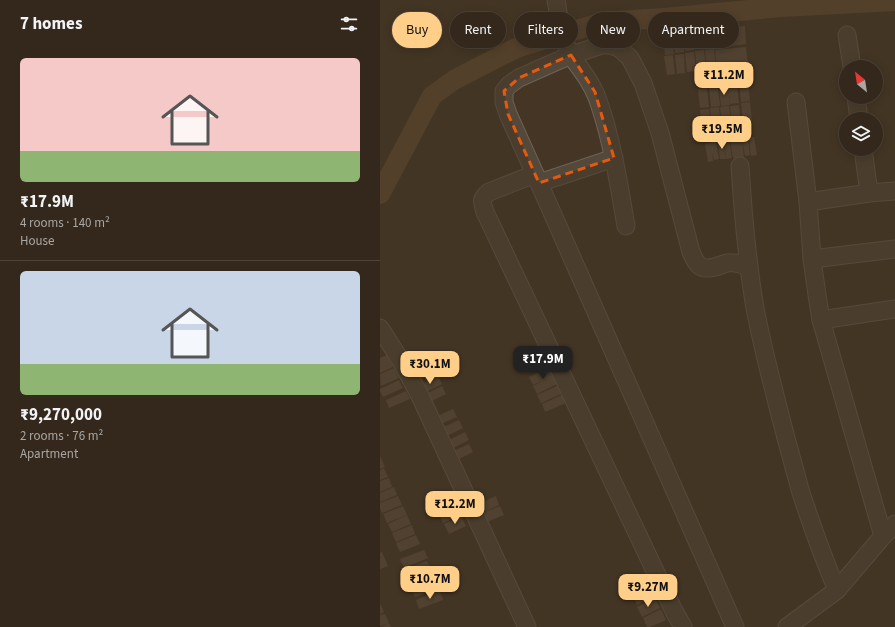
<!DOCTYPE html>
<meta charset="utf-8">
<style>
body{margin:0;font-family:"Source Sans 3",sans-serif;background:#3e3428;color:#f1f3f6;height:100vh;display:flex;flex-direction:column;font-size:15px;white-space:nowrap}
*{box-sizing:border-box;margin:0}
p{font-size:13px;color:#a9a6a3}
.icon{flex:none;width:22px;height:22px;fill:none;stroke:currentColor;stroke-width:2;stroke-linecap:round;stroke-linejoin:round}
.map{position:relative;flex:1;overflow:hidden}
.side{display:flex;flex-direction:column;background:#33281b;width:380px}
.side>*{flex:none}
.hud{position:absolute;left:12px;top:12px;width:380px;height:36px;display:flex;gap:8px}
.needle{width:26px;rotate:330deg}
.tools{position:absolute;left:459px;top:60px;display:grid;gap:8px}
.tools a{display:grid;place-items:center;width:44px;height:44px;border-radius:50%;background:#33281b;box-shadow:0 2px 10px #0003,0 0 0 1px #4e443a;font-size:20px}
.price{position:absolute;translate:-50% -34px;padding:0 9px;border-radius:8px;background:#ffce89;color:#111;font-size:13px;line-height:26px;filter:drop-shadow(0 1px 2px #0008)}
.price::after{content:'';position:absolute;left:50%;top:24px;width:12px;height:9px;margin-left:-6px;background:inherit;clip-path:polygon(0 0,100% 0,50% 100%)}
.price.current{background:#222;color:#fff}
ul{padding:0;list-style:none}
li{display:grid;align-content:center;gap:8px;height:212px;padding:0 20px}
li+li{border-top:1px solid #4e443a}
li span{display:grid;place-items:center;height:124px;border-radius:6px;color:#555}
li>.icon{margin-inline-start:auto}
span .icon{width:72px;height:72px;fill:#fffc;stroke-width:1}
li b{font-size:17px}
h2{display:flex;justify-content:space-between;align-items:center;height:48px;padding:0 20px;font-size:17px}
.pill{padding:0 14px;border-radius:18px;background:#33281b;box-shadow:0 2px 10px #0003,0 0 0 1px #4e443a;font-size:14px;line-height:36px}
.pill.current{background:#ffce89;color:#111}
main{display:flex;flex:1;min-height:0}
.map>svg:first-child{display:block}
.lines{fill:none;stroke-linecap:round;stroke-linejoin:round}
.river{stroke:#664e31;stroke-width:20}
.building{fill:#61513e}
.minor-casing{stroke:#6e6354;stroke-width:19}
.minor{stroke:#534839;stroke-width:17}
.marked{fill:none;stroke:#e8590c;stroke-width:3;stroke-dasharray:8 5;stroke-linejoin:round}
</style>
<main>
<section class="side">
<h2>7 homes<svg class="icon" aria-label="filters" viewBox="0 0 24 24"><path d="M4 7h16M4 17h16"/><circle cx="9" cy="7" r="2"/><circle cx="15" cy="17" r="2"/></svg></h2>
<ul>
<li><span style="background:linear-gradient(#f6c9c9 75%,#8fb573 0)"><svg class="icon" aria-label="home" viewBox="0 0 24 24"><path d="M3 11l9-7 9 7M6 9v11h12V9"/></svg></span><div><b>₹17.9M</b><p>4 rooms · 140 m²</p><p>House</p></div></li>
<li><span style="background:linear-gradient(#c9d6e8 75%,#8fb573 0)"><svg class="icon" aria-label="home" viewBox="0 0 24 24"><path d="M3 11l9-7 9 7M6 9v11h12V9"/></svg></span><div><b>₹9,270,000</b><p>2 rooms · 76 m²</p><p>Apartment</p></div></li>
</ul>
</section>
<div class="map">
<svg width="515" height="627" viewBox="0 0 515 627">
<rect width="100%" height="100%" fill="#443524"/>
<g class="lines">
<path class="river" d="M0,194L52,96L74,80L136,48L223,22L284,18L401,7L515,1"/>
</g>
<g class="building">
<path d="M365,26L366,44L344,47L343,28Z"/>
<path d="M342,28L344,47L335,48L333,29Z"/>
<path d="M322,29L324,48L315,49L313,30Z"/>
<path d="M323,29H332L334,47L325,48Z"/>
<path d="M312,31L314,50L305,51L304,33Z"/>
<path d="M302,33L304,52L295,53L293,34Z"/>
<path d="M292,35L294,54L285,55L283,36Z"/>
<path d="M366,47L368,65L337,69L335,50Z"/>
<path d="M334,49L336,68L327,69L325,50Z"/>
<path d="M324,50L326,68L317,69L315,51Z"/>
<path d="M314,52L316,71L307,72L305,53Z"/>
<path d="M304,54L305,73L297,74L295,55Z"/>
<path d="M293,55L295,74L287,75L284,56Z"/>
<path d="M368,82L370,101L361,102L359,83Z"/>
<path d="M357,85L359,103L350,104L348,86Z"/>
<path d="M348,86L350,105L341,106L339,87Z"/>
<path d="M338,87L340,106L331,107L329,88Z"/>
<path d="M327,88L329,107L320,108L318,89Z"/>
<path d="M370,102L372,121L363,122L361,103Z"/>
<path d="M359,105L361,124L352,125L350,106Z"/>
<path d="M349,106L351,125L342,126L340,107Z"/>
<path d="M339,107L341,126L332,127L330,108Z"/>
<path d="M329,109L331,127L322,128L320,110Z"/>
<path d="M368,137L370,155L365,156L362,138Z"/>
<path d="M369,137H374L377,155L371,156Z"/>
<path d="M362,139L364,157L353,158L350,140Z"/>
<path d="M343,140L346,159H340L338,141Z"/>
<path d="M349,140L352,158L346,159L344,141Z"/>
<path d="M336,141L339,159L334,160L332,153L333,161L328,162L325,144Z"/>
<path d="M8,355L13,367L0,373V358Z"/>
<path d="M52,364L56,372L36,381L32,373Z"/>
<path d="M169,367L177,384L157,394L153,386L162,381L153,385L149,377Z"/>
<path d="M14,368L19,378L1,386L0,374Z"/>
<path d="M58,376L62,384L42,394L38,386Z"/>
<path d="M19,380L23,388L3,397L0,391V389Z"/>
<path d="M62,386L66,394L46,404L42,396Z"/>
<path d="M177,386L181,394L161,403L157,395Z"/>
<path d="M26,391L30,399L9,408L6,400Z"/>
<path d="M182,395L186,403L165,412L162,404Z"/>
<path d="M73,409L77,417L56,426L53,418Z"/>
<path d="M79,420L83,428L63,438L59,429Z"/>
<path d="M85,432L89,440L69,450L65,442Z"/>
<path d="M89,444L93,452L73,462L69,453Z"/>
<path d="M0,456L5,467L0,469Z"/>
<path d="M4,468L8,477L0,480V470Z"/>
<path d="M9,478L12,487L0,492V481Z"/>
<path d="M14,487L17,495L0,502V493Z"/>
<path d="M70,492L75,502L58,511L53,501Z"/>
<path d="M18,496L22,505L2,513L0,508V503Z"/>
<path d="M116,496L119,505L100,514L96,505Z"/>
<path d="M76,505L81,515L63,523L58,513Z"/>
<path d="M23,506L27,515L7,523L3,514Z"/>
<path d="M120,506L124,515L104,523L100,514Z"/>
<path d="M27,515L31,524L12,532L8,524Z"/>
<path d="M81,516L86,526L69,534L64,524Z"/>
<path d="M32,525L35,534L16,542L12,533Z"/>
<path d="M36,535L40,544L20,552L16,543Z"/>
<path d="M44,550L48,558L24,568L20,559Z"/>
<path d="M2,552L8,566L0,569V553Z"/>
<path d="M47,561L51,569L27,579L23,570Z"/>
<path d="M51,570L55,578L31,588L27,579Z"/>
<path d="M265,575L270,585L252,593L247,584Z"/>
<path d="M55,579L58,588L35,597L31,589Z"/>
<path d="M270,586L275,596L257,605L252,595Z"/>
<path d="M60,591L63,600L39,609L36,600Z"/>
<path d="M275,598L280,608L262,617L257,607Z"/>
<path d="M0,603L4,612L0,614Z"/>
<path d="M281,609L286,620L270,627H267L263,618Z"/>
<path d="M5,614L9,623L0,626V615Z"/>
<path d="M9,623L11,627H0Z"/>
</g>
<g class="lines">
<defs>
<g id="minor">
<path d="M176,0C178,15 184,43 191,56C194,60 197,64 200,68C209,80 216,92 220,106C233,145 239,186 246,226"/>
<path d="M467,35L472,67"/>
<path d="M476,97L479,119"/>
<path d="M416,102L428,202L432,259L437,295L441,320L503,536"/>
<path d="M483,149L489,193"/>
<path d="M234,158L159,183L355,627"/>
<path d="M360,166C363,214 367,261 375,308C383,351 395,395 406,438C411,456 416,475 421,493C432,526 443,558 457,590"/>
<path d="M155,174L109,192C100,199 102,202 105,212L294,611L303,627"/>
<path d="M159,183L128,114L124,102V91L129,85L139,78L191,55L222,45H230L239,48L250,58L263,83L280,133L311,252C316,264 320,271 335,267C339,266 343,264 347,263C355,262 362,264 369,267"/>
<path d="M428,202L489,193L515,191"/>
<path d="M432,259L515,249"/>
<path d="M441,320L515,309"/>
<path d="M0,328L21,361L40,396L147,627"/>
<path d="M407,627L457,590L503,536L515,524"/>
</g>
</defs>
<use href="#minor" class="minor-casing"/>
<use href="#minor" class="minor"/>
</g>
<path d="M0 0H515V627H0ZM191,55L215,92L234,158L159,183L128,114L124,91L139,78Z" fill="#443524" fill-opacity=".55" fill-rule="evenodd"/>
<path class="marked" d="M191,55L215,92L234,158L159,183L128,114L124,91L139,78Z"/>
</svg>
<div class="tools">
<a><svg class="needle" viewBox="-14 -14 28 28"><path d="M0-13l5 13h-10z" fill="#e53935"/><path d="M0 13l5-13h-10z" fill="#a9a6a3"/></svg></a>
<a><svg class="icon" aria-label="layers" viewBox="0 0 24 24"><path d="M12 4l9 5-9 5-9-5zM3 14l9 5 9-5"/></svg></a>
</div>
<b class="price" style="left:344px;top:96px">₹11.2M</b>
<b class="price" style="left:342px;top:150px">₹19.5M</b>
<b class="price current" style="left:163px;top:380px">₹17.9M</b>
<b class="price" style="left:50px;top:385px">₹30.1M</b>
<b class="price" style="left:75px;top:525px">₹12.2M</b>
<b class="price" style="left:50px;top:600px">₹10.7M</b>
<b class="price" style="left:268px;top:608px">₹9.27M</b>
<div class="hud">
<a class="pill current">Buy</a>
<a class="pill">Rent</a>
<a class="pill">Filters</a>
<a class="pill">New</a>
<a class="pill">Apartment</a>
</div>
</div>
</main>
